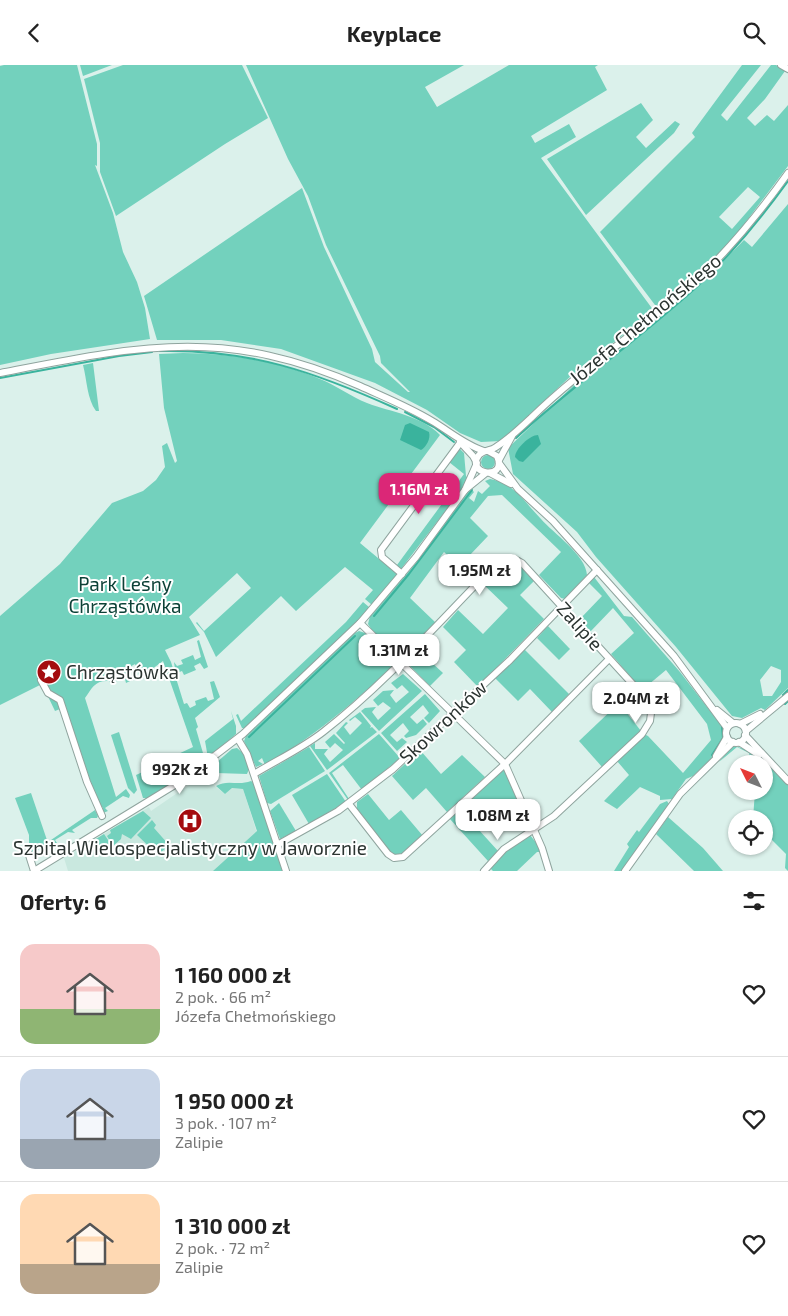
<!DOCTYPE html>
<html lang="pl">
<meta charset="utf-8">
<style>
body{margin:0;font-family:"Exo 2",sans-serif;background:#f6f6f6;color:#222;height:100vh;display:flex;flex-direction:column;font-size:19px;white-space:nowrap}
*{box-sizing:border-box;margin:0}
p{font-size:16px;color:#767676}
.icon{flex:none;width:28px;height:28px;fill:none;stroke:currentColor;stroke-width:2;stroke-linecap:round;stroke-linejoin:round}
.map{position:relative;height:806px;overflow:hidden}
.details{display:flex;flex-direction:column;background:#fff;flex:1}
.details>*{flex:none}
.needle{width:32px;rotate:312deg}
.buttons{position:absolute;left:728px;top:690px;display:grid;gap:10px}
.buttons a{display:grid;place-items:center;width:45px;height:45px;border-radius:50%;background:#fff;box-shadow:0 1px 4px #0004;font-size:25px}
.price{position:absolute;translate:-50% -42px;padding:0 11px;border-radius:10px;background:#fff;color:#222;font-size:16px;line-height:32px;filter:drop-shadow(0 1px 2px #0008)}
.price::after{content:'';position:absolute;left:50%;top:30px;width:15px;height:11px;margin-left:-8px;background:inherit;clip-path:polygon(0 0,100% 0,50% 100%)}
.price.on{background:#db2777;color:#fff}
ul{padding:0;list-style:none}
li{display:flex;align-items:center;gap:15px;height:125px;padding:0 20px}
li+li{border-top:1px solid #e0e0e0}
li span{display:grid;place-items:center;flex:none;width:140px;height:100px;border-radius:15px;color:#555}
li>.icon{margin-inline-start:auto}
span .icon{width:60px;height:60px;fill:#fffc;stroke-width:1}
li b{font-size:21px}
h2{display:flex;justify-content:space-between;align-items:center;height:60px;padding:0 20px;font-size:21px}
header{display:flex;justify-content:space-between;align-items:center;height:65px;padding:0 20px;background:#fff;font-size:22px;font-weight:700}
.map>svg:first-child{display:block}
.built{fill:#c9e8df}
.green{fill:#73d1bd;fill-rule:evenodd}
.water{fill:#3ab39d}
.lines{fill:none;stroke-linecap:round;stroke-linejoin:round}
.stream{stroke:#3ab39d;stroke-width:2}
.minor-casing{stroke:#8fa49e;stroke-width:8}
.minor{stroke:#fff;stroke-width:6}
.labels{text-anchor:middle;stroke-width:4;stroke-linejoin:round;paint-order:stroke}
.street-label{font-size:19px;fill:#2b3431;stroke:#fff}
.park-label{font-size:19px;fill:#0c4137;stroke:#fff}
.poi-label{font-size:19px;fill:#2b3431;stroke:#fff;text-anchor:start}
</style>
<header><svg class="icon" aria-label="back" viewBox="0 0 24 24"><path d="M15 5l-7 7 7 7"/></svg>Keyplace<svg class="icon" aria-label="search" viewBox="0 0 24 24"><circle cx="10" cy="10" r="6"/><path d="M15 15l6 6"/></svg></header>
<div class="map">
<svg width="788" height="806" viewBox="0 0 788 806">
<rect width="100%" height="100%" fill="#dbf1eb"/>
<path class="built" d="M202,711L225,729L232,723L243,724L269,806H68L64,793L149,742L151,746Z"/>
<g class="green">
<path d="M4,0H77L97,79V101L95,100L113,148L123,187L137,217L145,243L150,274L51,289L0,300V1Z"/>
<path d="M80,0H112L83,11Z"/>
<path d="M123,0H242L268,53L225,79L116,151L100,107V78L84,14Z"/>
<path d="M246,0H464L425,22L437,42L509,0H598L595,2L607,25L531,71L535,78L569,59L576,72L541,93L654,246L573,309L501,376L481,377L460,368L427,345L375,318L281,284L221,275H157L144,231L302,123L324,182L372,284L375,297L408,327H410L381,298L380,291L326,180L308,131L288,94Z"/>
<path d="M742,0H761L721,50L727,56L771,0H776L785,6L765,34L747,53L755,61L767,50L774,56L788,40V101L730,178L702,205L658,244L600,167L695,72L692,68ZM748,122L760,132L732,164L719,152Z"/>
<path d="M641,38L653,55L636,72L646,83L675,56L680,59L674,68L586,150L547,94Z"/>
<path d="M788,139V623L765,645L761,643L742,653L732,651L676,582L596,492L577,467L513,409L508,383L575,319L665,250L702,218L744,175L752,182ZM771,601L781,605V617L772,631H763L760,615Z"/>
<path d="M183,288C229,288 277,296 320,314C336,320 351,332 367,338C391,347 422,351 440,370L360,478L396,508L397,511L372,540L365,534L373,525L345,502L296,546L281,531L216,592L204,567L196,558L197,557L204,566L251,523L237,508L189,552L200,570L165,585L171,597L184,639L187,638L190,643L196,640L195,636L206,632L208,636L214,634L210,617L214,616L220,632L195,653L198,662L196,664L205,695L184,710L180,707L176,690L193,682L163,596L140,613L135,599L128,603L132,615L126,618L125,614L110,618L109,616C95,615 92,623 85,633L116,732L126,724L130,730L129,733L123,731L105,743L108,746L103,748L101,746L103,743L98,739L60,644L55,646L42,619L0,640V551L60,499L112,438L143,426L156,415L165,402L162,381L167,378L175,398L177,396L164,343L159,289Z"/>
<path d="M93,298L99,346H96C87,334 87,315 83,300Z"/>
<path d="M459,383L464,388L466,411L469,415L401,504L397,500L464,409L449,397Z"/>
<circle cx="488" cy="397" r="7"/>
<path d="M490,414C496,415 503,418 508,421C521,429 530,443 541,454C553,468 586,490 587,510L565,534L561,533L539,510L561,487L502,430L488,431L470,453L488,471L469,491L484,506L475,517L444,487L410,533L435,557V560L403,591C390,590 375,571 368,559L370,551L416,498L468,426L471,424L474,427L469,433L474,437L478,426L482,429L490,421L485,416Z"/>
<path d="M512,497L519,500L534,516L520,530L544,554L478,622L454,597L466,585L443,562L458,545L483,569L508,543L483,519L496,504Z"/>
<path d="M594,512L624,551L632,552L680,607L724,664L723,674L711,694L693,711L686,714L672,734L660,735V731L640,722L617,744L604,736L629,710L617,696L644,669L648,671L683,708L711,675L707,659L666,605L642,625L611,589L634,568L613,543L590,567L579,555L602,531L588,517Z"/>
<path d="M363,537L369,542L366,548L245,663H242L236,650L238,649L241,656L346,557Z"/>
<path d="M548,561L570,584L559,595L537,573Z"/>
<path d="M359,566L365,568L393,596L389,605C347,643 315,671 265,700L262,693L258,696L263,699L256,702L244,676L246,671L353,569Z"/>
<path d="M199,575L208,602L204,604L200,598L194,601L196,605L184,610L182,606L177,608L176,611L174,597L177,601L183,599L181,595L193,590L195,595L201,592L197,576Z"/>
<path d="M524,584L569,629L552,647L530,624L518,636L495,613Z"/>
<path d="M418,585L443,608L430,621L409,600V595Z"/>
<path d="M403,609L422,626L379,666L361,646L365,643L376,642L372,647L378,655L391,643L383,637L378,641L373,635L383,626L394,625L390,630L396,638L409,627L402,620L397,624L391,618Z"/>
<path d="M425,629L440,646L429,658L424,653L429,648L423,640L410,652L417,659L423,654L427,659L416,670L406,673L404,671L409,666L403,658L390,670L397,677L402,673L407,677L397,686L381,668Z"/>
<path d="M619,638L641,666L603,703L579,676Z"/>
<path d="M231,646L236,661V669L208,693L205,676L233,654Z"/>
<path d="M360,647L371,661L370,663L372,662L377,667L327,705L310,681L315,678V684H328L324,689L330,697L343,685L335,678L330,683L325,677L334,669L344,679L345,678L336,668L346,657L348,658L344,662L350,670L362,658L355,652L350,656L349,655Z"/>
<path d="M119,667L137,725L134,729L128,723L111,670Z"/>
<path d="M379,669L400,693L362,725L343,700L332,708L349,734L348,735L329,708Z"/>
<path d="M309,682L325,706L271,739L267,738L259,711Z"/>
<path d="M732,682C749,679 778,708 788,720V806L785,803L786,789L764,767V754H753L755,726H764V699H751L749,688L737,682L719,697Z"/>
<path d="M237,683L244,689L249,704L247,709L216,708L209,704L232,684Z"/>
<path d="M420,685L441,709L462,690L485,712L447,747L426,723L413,735L392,711Z"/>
<path d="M171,694L179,714L148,733H143L136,710Z"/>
<path d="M504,704L517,733L479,765L498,786L488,796L449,753Z"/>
<path d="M327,709L346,737L309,759L292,730Z"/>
<path d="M251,716L255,719L284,806H213L257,766L243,724L232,723L225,729L216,721C227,714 238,721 251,716Z"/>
<path d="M31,728L49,781L47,784L42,783L35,786L38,789L33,791L29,788V770L15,733Z"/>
<path d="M368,729L389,755L401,745L423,771L404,788L394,790L389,786L357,744V737Z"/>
<path d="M667,736L669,739L626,800L621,806H614L629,782L627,779L637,765L639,767L660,739Z"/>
<path d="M279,738L296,766L280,774L270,746Z"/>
<path d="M95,745L98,751L97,753H91L72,765L75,768L68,767L55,775L57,778H51V775Z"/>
<path d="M143,746L151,753L131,774L122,769L121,774L113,781L107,771L111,768L110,765Z"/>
<path d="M668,752L703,783L723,806H694L656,769Z"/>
<path d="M152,755L156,760L154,763L169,780L158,790L137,770Z"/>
<path d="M104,769L112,781L107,786L104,780L101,781L106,787L103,790L91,777Z"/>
<path d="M530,770L538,780L541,787H537L517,806H493L490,803L505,785Z"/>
</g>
<g class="water">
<path d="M410,358L429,367C431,374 426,382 421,385L400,375L405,360Z"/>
<path d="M538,370L541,379L523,397L519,396L515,392C515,384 530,370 538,370Z"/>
</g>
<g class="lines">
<g class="stream">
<path d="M160,286C250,284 315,307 397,344"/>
<path d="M0,313L119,291L152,287"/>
<path d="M405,347L434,362L454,377"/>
<path d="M516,373C576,317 643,272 702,217C734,186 762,152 788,116"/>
<path d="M374,551L409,509L472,425"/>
<path d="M783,630L788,625"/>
<path d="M785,639L788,636"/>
<path d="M249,672L355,571"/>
<path d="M712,690L723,673L722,662"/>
</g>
<defs>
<g id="minor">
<path d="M781,0L788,4"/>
<path d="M0,308C139,281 224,261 360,321C384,332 409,342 432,356C449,366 465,380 484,386"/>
<path d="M460,377L473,391L477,398L465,425"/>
<path d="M488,386L497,391C508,417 464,409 479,390C483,385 491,386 496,382C509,374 520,363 531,353C579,306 635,269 686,225C725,190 758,150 788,108"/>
<path d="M499,395L512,371"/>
<path d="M499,398L518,424L553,456L674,591L727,663"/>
<path d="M490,408L511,419"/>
<path d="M402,509L382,492L381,485L460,378"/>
<path d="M360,558L505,699L542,783L549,806"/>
<path d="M41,615L48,628L60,635L87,717L102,751"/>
<path d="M717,645L733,658"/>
<circle cx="736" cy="668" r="10"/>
<path d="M740,659L760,649"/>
<path d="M746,666L788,631"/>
<path d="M745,670L788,716"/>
<path d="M238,674L247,689L286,806"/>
<path d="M739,677L759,690"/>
<path d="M716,691L727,672"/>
<path d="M254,709C277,695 301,684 323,667C385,619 438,558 493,502C504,493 510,490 522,498L638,625L651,648L650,656L642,669L554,751L504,784L484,806"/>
<path d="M349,739L388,789L394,793L403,792L505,699L609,594"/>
<path d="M277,780L338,746L393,704L510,595L597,505"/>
<path d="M28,787L34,806"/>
<path d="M34,806L183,715L243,669L360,558L416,492L465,425L486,408"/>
<path d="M625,806L680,729L733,677"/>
</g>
</defs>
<use href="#minor" class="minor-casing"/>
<use href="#minor" class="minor"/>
</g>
<defs>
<symbol id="sight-disc" viewBox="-11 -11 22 22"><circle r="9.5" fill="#a40c0f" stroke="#fff"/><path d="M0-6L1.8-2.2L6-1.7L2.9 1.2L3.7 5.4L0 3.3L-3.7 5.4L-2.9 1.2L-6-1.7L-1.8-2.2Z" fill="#fff"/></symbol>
<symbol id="hospital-disc" viewBox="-11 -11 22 22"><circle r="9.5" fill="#a40c0f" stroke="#fff"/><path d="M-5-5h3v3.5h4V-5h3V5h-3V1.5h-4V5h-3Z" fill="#fff"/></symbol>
</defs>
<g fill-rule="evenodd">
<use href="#sight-disc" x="35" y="593" width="28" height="28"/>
<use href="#hospital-disc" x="176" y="742" width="28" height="28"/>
</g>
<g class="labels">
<g class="street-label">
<text transform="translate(645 254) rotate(-40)" y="7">Józefa Chełmońskiego</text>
<text transform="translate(580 561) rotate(48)" y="7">Zalipie</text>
<text transform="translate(443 657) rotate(-43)" y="7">Skowronków</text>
</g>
<g class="park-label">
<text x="125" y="526">Park Leśny<tspan x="125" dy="22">Chrząstówka</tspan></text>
</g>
<g class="poi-label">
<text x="66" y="614">Chrząstówka</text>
<text x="190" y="790" text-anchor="middle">Szpital Wielospecjalistyczny w Jaworznie</text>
</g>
</g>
</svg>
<div class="buttons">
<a><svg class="needle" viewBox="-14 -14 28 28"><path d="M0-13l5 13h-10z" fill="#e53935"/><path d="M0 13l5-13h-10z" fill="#767676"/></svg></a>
<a><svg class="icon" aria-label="locate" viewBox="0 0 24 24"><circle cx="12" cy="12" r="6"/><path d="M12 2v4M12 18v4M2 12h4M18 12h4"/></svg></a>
</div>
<b class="price on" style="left:419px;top:450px">1.16M zł</b>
<b class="price" style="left:480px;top:531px">1.95M zł</b>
<b class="price" style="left:399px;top:611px">1.31M zł</b>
<b class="price" style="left:636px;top:659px">2.04M zł</b>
<b class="price" style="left:180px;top:730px">992K zł</b>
<b class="price" style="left:498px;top:776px">1.08M zł</b>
</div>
<section class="details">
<h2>Oferty: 6<svg class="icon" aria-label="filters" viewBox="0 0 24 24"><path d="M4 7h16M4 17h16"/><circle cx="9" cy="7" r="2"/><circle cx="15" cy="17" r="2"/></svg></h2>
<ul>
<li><span style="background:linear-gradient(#f6c9c9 65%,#8fb573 0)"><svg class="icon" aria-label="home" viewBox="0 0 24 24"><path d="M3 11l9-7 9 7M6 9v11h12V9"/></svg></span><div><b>1 160 000 zł</b><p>2 pok. · 66 m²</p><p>Józefa Chełmońskiego</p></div><svg class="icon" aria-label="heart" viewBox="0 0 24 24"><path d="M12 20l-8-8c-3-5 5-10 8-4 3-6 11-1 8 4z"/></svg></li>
<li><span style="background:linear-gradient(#c9d6e8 70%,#9aa5b1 0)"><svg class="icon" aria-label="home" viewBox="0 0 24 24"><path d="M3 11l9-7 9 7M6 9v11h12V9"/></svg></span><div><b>1 950 000 zł</b><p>3 pok. · 107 m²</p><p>Zalipie</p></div><svg class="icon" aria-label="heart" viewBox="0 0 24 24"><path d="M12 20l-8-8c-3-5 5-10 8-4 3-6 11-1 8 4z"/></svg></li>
<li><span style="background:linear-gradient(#ffd9b3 70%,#b9a48a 0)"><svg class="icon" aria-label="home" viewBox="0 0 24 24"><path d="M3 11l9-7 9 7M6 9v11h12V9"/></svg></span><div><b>1 310 000 zł</b><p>2 pok. · 72 m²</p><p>Zalipie</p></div><svg class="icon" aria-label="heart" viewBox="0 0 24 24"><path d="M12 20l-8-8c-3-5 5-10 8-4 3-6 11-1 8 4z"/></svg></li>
</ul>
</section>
